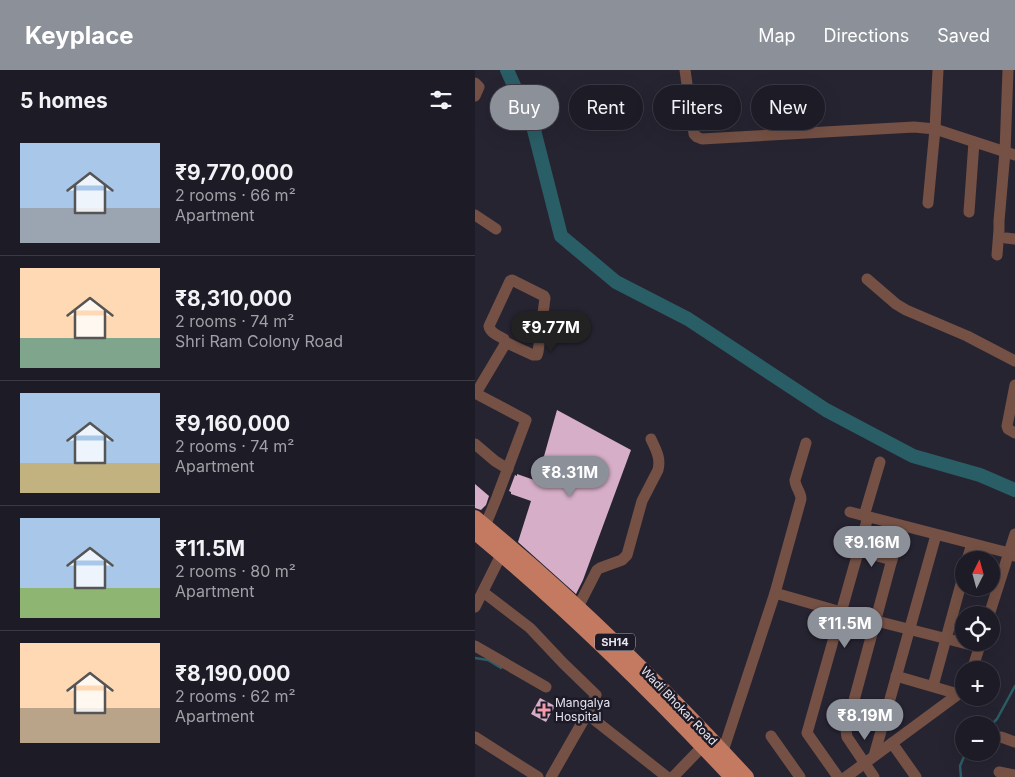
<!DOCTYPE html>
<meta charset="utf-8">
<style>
body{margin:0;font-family:Inter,sans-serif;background:#25242e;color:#f1f3f6;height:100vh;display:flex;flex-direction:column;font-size:19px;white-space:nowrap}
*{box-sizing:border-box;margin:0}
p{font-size:16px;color:#a0a1a7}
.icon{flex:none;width:28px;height:28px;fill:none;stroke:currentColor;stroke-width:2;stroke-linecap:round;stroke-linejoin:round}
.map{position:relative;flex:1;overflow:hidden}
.panel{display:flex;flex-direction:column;background:#1d1b26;width:475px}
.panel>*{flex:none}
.hud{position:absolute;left:15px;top:15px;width:450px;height:45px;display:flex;gap:10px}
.needle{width:32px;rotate:6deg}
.controls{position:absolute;left:480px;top:481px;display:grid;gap:10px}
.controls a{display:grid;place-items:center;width:45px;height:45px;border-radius:50%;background:#1d1b26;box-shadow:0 5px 20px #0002,0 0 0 1px #3b3943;font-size:25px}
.price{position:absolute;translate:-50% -42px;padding:0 11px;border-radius:18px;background:#8c9099;color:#fff;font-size:16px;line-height:32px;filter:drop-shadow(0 1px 2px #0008)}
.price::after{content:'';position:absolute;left:50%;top:30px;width:15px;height:11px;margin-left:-8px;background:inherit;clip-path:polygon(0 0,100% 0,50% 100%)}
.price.current{background:#222;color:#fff}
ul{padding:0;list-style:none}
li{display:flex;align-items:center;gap:15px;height:125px;padding:0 20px}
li+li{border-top:1px solid #3b3943}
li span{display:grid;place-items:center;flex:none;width:140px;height:100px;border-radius:0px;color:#555}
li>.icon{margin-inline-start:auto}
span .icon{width:60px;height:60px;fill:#fffc;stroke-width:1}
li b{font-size:21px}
h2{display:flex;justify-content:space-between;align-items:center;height:60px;padding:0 20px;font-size:21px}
.pill{padding:0 18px;border-radius:22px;background:#1d1b26;box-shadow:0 5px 20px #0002,0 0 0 1px #3b3943;font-size:18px;line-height:45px}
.pill.current{background:#8c9099;color:#fff}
header{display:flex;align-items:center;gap:30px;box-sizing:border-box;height:70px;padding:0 25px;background:#8c9099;color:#fff}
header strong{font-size:24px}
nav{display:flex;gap:28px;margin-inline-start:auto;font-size:18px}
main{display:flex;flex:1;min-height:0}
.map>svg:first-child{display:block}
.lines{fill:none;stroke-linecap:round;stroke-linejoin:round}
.stream{stroke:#2a5e66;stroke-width:2.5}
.river{stroke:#2a5e66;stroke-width:14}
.building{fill:#d6aec7}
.minor{stroke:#755145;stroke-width:11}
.major{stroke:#c47a61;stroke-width:14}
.poi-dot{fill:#f39aaa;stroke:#1d1a28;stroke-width:2}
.labels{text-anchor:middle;stroke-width:5;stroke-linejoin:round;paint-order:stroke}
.shield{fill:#1d1a28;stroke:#aaa8b3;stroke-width:1}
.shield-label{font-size:11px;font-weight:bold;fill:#e7e5ef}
.poi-label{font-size:12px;fill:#e7e5ef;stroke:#1d1a28;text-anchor:start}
.street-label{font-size:12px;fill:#e7e5ef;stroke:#1d1a28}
</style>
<header>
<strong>Keyplace</strong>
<nav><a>Map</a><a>Directions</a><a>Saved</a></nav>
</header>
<main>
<section class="panel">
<h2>5 homes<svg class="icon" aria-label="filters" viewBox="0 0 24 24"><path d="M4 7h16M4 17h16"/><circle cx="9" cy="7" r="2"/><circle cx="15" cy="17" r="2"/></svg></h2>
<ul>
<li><span style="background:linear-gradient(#a9c7e8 65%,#9aa5b1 0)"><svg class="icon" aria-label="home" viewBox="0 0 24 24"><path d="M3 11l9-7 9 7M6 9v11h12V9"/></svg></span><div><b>₹9,770,000</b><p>2 rooms · 66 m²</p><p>Apartment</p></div></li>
<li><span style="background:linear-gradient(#ffd9b3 70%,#7fa58c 0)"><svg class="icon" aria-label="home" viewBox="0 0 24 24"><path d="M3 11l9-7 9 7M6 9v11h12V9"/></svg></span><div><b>₹8,310,000</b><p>2 rooms · 74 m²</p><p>Shri Ram Colony Road</p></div></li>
<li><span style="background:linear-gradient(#a9c7e8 70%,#c2b280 0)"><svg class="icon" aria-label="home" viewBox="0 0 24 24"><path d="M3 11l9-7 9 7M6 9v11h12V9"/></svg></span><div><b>₹9,160,000</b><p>2 rooms · 74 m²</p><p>Apartment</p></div></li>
<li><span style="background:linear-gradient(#a9c7e8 70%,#8fb573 0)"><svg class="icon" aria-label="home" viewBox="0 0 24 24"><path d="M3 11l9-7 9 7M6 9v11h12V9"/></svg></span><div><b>₹11.5M</b><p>2 rooms · 80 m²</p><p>Apartment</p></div></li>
<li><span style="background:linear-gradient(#ffd9b3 65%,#b9a48a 0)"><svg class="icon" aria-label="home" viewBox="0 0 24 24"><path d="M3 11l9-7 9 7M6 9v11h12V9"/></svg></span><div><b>₹8,190,000</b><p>2 rooms · 62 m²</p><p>Apartment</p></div></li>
</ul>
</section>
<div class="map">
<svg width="540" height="707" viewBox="0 0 540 707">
<rect width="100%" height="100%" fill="#272432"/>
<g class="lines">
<g class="stream">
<path d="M0,588L13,590L26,598"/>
<path d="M516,655L522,649L540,616"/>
<path d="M486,707L485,696L491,682"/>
</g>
<path class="river" d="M32,0L59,60L86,166L141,212L213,249L351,340L438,386L505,405L540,420"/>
</g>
<g class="building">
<path d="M82,340L156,380L108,510L101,524L43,472L56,431L36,424V422L34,421L40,405L42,406V404L62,411Z"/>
<path d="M0,414L14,426L11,435L6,440L0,438Z"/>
<path d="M65,628L80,636L71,652L56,644Z"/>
</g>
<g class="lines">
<g class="minor">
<path d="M210,0L219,64L222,67L227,69L439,57L460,59L540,85"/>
<path d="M0,13L4,17L0,26"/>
<path d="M453,133L460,59L463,0"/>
<path d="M494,142L499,72"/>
<path d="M0,145L21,159"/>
<path d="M531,168L540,169"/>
<path d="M522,185L524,160V151L530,82L533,0"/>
<path d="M392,209L421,234L431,240L492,266L540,291"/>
<path d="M37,210L69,226L70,228L63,282L62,285H58L30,272L29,269C24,266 15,263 14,256L35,211Z"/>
<path d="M540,315L532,356L533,359L540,363"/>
<path d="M0,323L51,350L22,427L8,461"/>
<path d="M1,323L29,276L30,272"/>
<path d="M0,374L20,391L33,399"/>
<path d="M375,442L534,483L540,486"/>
<path d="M389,446L405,392"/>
<path d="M384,481L417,490"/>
<path d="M492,490L497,474"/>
<path d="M8,522L55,558L88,593L121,625L112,644"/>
<path d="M300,523L366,542L504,577"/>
<path d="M0,537L26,485"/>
<path d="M103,537L122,500L125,498L147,490L152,485L167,431L183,400C186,388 181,380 176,369"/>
<path d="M514,545L540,464"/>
<path d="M0,576L71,617"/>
<path d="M497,600L506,572"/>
<path d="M421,606L483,624"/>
<path d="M458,616L489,503"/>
<path d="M296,666L325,707"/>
<path d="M0,667L63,707"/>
<path d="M526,667L540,672"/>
<path d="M417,673L441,707"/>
<path d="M399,686L461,465"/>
<path d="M242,687L248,681L300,523L326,429C326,422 320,417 320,410L331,373"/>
<path d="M524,702L540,705"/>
<path d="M76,707L112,644L192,707"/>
<path d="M198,707L227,677"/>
<path d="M363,707L332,663L393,447"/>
<path d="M371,707L489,620"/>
<path d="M399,707L372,667L371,660L426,456"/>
</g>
<g class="major">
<path d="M0,447C97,526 187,615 272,707"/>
<path d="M0,463C91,538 175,621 256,707"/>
</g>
</g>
<path class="poi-dot" d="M66.5 632.5h5v5h5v5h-5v5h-5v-5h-5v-5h5z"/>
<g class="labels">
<rect class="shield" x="120" y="563.5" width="40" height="17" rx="4"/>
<g class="shield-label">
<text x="140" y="576">SH14</text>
</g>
<g class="poi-label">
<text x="80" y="637">Mangalya<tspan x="80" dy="14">Hospital</tspan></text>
</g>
<g class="street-label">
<text transform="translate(204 636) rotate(46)" y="4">Wadi Bhokar Road</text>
</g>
</g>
</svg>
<div class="controls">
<a><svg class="needle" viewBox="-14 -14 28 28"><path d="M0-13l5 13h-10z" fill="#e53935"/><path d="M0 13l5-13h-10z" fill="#a0a1a7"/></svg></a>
<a><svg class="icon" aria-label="locate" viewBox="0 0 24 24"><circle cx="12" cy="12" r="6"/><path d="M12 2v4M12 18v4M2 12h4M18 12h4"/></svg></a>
<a>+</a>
<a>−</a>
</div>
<b class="price current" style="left:76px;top:283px">₹9.77M</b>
<b class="price" style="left:95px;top:428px">₹8.31M</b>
<b class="price" style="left:397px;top:498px">₹9.16M</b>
<b class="price" style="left:370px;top:579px">₹11.5M</b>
<b class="price" style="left:390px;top:671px">₹8.19M</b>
<div class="hud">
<a class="pill current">Buy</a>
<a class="pill">Rent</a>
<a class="pill">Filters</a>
<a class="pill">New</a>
</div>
</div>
</main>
